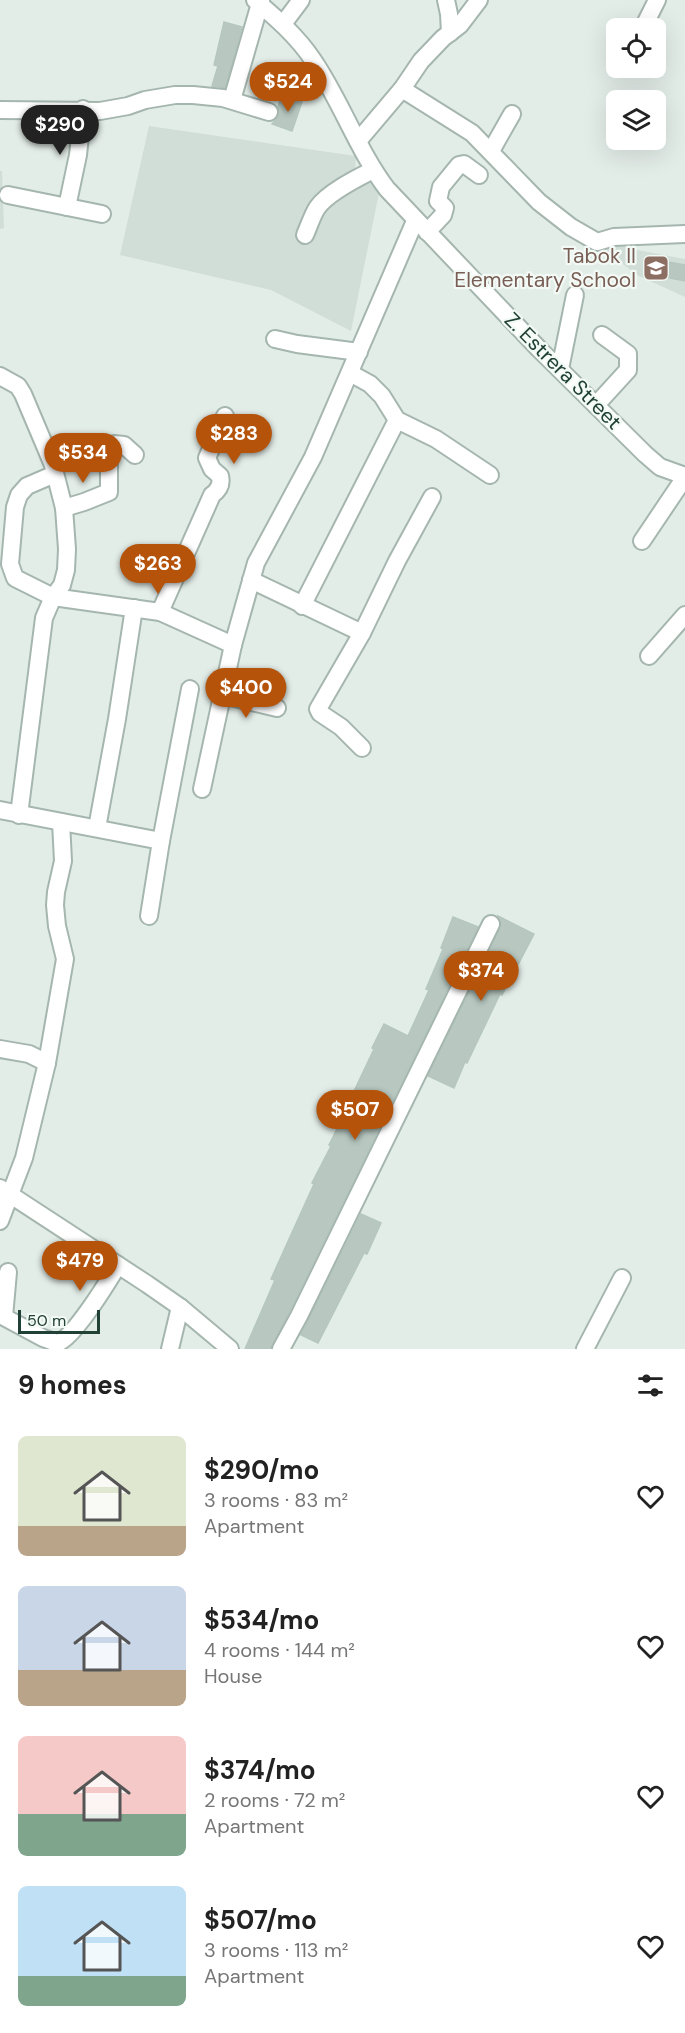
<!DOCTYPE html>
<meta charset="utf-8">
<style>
body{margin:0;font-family:"DM Sans",sans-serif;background:#f6f6f6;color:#222;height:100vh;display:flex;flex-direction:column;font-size:22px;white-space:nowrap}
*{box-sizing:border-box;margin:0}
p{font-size:20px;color:#767676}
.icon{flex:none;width:33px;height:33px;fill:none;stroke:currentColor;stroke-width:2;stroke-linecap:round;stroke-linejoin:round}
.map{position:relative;height:1349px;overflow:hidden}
.sheet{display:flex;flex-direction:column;background:#fff;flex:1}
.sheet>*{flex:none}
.controls{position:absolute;left:606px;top:18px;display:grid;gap:12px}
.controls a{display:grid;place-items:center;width:60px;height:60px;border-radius:9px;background:#fff;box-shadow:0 6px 24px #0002;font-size:30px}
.scale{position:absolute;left:18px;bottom:15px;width:82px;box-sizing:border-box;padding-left:6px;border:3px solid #214036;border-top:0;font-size:16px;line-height:21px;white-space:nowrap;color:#214036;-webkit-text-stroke:4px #f3faf6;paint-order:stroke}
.price{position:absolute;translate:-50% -51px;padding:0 14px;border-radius:21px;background:#b45309;color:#fff;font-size:20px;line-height:39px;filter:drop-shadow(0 2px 3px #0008)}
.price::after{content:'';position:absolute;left:50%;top:36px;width:18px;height:14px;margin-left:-9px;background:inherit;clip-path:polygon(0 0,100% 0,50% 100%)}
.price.current{background:#222;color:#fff}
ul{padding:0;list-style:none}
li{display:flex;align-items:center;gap:18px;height:150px;padding:0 18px}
li span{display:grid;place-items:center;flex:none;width:168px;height:120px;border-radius:9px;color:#555}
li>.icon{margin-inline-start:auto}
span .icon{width:72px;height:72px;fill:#fffc;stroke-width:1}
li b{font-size:26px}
h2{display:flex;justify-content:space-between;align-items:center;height:72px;padding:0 18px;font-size:26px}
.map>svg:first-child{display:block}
.built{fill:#d1ddd7}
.building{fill:#b8c8c1;stroke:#b5c7bf;stroke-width:1.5}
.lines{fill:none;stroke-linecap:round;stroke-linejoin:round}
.minor-casing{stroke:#a5b6af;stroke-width:20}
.minor{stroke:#fff;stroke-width:16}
.labels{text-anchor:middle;stroke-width:4.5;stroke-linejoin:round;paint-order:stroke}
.education-label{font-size:21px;fill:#785e54;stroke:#f3faf6;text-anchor:end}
.street-label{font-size:21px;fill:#214036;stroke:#f3faf6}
</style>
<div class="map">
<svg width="685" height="1349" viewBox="0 0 685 1349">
<rect width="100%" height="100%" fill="#e3ede8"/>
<g class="built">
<path d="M149,126L356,156L355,173L380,188L351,331L271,290L120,255Z"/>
<path d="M0,171H2L4,228L0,229Z"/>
<path d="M612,243L637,250L685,259V297L639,276L605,251Z"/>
</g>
<g class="building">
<path d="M224,22L242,27L225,88L212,86L218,66L214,65Z"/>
<path d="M282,95L302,102L292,131L272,124L279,116L278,107Z"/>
<path d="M668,262L685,265V281L665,277Z"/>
<path d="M498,916L534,934L502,995L500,994L467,1063L465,1062L454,1088L428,1076L500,929L501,923Z"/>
<path d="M453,917L478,927L271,1349H245L275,1280L271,1279L314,1184L312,1183L331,1146L329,1145L347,1109L346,1108L374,1049L372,1048L384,1024L408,1036L429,990L426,989L443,949L441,948Z"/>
<path d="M361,1214L381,1223L367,1254L364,1253L318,1343L301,1335Z"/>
</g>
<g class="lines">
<defs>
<g id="minor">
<path d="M255,0C276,18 297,36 313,60C341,101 357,149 387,189L539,349L645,454L660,467L685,476"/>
<path d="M446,0L449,14L450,33"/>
<path d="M283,24L301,0"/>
<path d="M643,28L657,0"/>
<path d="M402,89L472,133L539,202L571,227L597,242L614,237L685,234"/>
<path d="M232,100L261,0"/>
<path d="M0,110L100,111L128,106L145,100L175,95H193L223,98L269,112"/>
<path d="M358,141L402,89L421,61L443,38L460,25L479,0"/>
<path d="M491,151L512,114"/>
<path d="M8,195L102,214"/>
<path d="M67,207L78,155L83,109"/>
<path d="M427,232L443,215L445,208L438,201L441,187L459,165L464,164L479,175"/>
<path d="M305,235C309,226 312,216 317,208C327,193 357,178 373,170"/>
<path d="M275,339L297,344L359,352"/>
<path d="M560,369L575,295"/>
<path d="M350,373L370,384L382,396L397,420L436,439L490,475"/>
<path d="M0,376L18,386L23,394L53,465L64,508L67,549L66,570L62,585L53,597L44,618L19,815"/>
<path d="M596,405L628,370V354L602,335"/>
<path d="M53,465L114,444L124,445L135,455"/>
<path d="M55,474L27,486L19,495L15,507L10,564L15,578L53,597L160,612L233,645"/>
<path d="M64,508L84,502L109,492V465"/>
<path d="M642,541L681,483L682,476"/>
<path d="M251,580L362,633"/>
<path d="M302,606L397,420"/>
<path d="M160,612L212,495C219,490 222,484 220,476L212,469L207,458L225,416"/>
<path d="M649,656L685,615"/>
<path d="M222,695L277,708"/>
<path d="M362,748L341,727L320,713L318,709L362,633L397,561L432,497"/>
<path d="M202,789L233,645L256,563L313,457L415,221"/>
<path d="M0,810L161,841"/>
<path d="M97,828L117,719L134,608"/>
<path d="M149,916L161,841L190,689"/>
<path d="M0,1049L29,1054L47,1063"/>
<path d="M0,1188L147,1284L180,1307L230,1349"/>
<path d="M0,1221L24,1158L47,1063L65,959L57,926L55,905L56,892L63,861L61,822"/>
<path d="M8,1272L4,1317L43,1338L57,1343C72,1341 109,1280 118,1265"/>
<path d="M170,1349L180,1307"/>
<path d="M281,1349L299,1316L491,924"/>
<path d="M585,1349L622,1278"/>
</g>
</defs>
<use href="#minor" class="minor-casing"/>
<use href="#minor" class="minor"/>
</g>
<defs>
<symbol id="school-square" viewBox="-11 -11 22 22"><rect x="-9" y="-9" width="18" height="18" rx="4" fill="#8d6e63" stroke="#f3faf6"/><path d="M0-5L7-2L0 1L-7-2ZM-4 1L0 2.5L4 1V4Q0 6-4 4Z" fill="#fff"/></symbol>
</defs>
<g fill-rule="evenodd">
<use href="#school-square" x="641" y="253" width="30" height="30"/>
</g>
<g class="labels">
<g class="education-label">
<text x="636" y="263">Tabok II<tspan x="636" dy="24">Elementary School</tspan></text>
</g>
<g class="street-label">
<text transform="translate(563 371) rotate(45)" y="7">Z. Estrera Street</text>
</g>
</g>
</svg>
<div class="controls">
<a><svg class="icon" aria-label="locate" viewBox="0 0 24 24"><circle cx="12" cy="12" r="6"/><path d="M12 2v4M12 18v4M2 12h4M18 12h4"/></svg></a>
<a><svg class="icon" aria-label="layers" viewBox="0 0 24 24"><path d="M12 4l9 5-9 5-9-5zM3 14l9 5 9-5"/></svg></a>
</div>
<div class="scale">50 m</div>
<b class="price" style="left:288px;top:113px">$524</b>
<b class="price current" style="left:60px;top:156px">$290</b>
<b class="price" style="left:234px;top:465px">$283</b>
<b class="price" style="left:83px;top:484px">$534</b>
<b class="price" style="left:158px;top:595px">$263</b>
<b class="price" style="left:246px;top:719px">$400</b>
<b class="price" style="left:481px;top:1002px">$374</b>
<b class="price" style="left:355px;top:1141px">$507</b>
<b class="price" style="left:80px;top:1292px">$479</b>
</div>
<section class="sheet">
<h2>9 homes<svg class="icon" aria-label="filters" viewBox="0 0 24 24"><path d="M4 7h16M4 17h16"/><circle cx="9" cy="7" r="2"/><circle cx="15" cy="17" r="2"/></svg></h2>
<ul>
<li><span style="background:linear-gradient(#dfe7d0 75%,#b9a48a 0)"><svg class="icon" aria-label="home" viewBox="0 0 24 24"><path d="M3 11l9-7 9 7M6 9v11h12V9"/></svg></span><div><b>$290/mo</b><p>3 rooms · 83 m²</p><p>Apartment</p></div><svg class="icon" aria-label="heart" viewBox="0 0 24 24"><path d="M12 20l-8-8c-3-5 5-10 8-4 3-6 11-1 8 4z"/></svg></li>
<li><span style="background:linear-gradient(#c9d6e8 70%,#b9a48a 0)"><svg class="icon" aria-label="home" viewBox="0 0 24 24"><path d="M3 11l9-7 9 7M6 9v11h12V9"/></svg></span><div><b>$534/mo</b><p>4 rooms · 144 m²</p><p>House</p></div><svg class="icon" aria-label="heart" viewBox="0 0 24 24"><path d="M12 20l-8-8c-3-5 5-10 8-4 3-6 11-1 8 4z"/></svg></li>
<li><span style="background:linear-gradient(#f6c9c9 65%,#7fa58c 0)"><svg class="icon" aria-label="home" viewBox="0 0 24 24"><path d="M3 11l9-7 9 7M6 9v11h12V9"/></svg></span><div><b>$374/mo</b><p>2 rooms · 72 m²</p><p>Apartment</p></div><svg class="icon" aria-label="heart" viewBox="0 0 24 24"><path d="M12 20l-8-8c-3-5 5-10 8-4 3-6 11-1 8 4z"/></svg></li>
<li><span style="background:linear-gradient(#bfe0f5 75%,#7fa58c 0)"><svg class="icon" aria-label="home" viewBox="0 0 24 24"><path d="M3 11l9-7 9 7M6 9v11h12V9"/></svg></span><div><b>$507/mo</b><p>3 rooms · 113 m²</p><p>Apartment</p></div><svg class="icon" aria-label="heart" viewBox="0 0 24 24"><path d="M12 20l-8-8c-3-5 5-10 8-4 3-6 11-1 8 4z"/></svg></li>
</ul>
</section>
